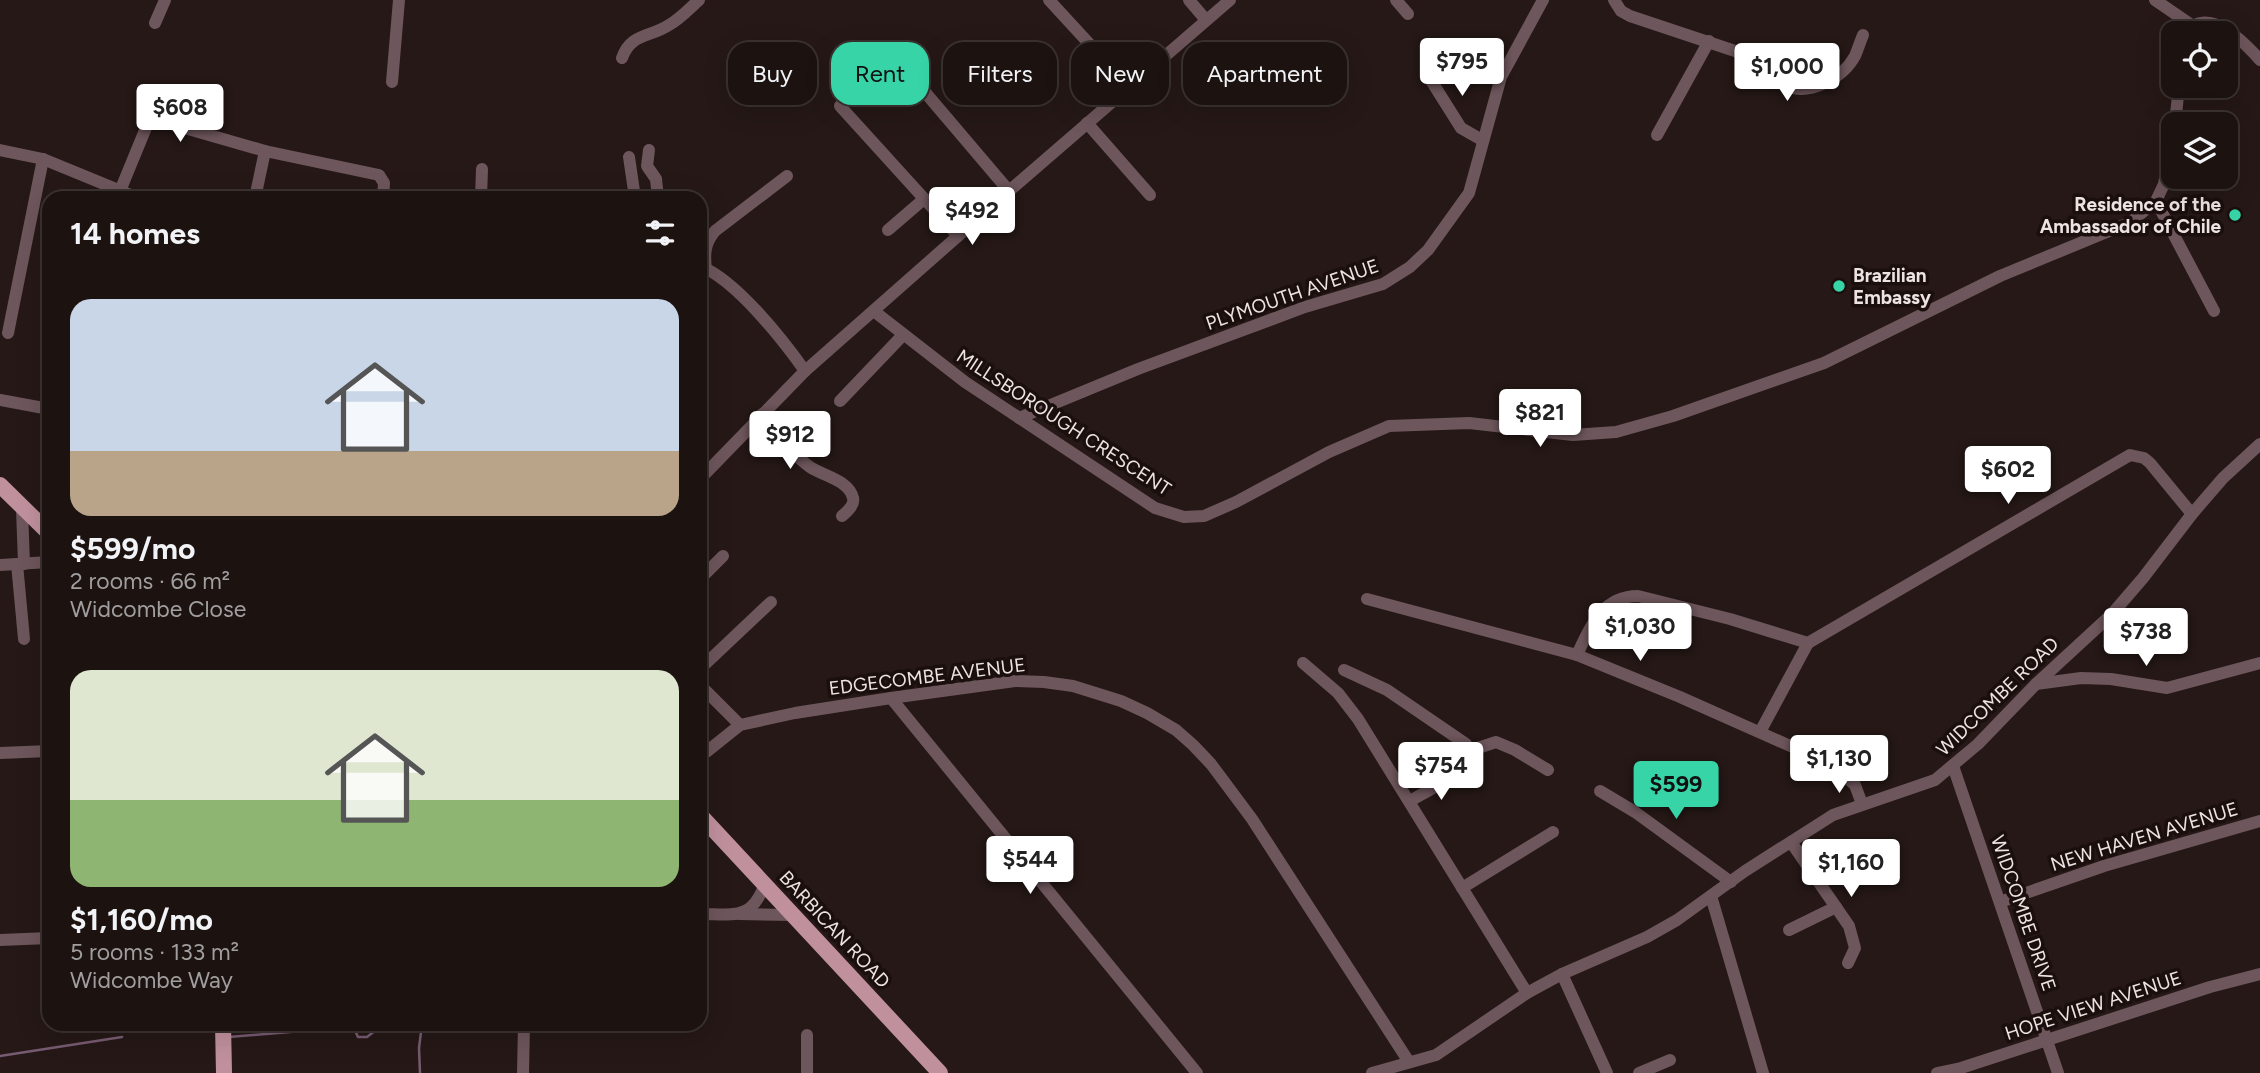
<!DOCTYPE html>
<meta charset="utf-8">
<style>
body{margin:0;font-family:Figtree,sans-serif;background:#29201e;color:#f1f3f6;height:100vh;display:flex;flex-direction:column;font-size:26px;white-space:nowrap}
*{box-sizing:border-box;margin:0}
p{font-size:23px;color:#a09e9f}
.icon{flex:none;width:38px;height:38px;fill:none;stroke:currentColor;stroke-width:2;stroke-linecap:round;stroke-linejoin:round}
.map{position:relative;flex:1;overflow:hidden}
.side{position:absolute;left:42px;top:191px;width:665px;height:840px;display:flex;flex-direction:column;background:#1c1210;border-radius:21px;box-shadow:0 7px 28px #0002,0 0 0 2px #3a3230}
.side>*{flex:none}
.banner{position:absolute;left:728px;top:42px;width:665px;height:63px;display:flex;gap:14px}
.tools{position:absolute;left:2161px;top:21px;display:grid;gap:14px}
.tools a{display:grid;place-items:center;width:77px;height:77px;border-radius:14px;background:#1c1210;box-shadow:0 7px 28px #0002,0 0 0 2px #3a3230;font-size:35px}
.price{position:absolute;translate:-50% -60px;padding:0 16px;border-radius:7px;background:#fff;color:#222;font-size:23px;line-height:46px;filter:drop-shadow(0 2px 4px #0008)}
.price::after{content:'';position:absolute;left:50%;top:42px;width:21px;height:16px;margin-left:-10px;background:inherit;clip-path:polygon(0 0,100% 0,50% 100%)}
.price.on{background:#36d4a7;color:#111}
ul{padding:0;list-style:none}
li{display:grid;align-content:center;gap:14px;height:371px;padding:0 28px}
li span{display:grid;place-items:center;height:217px;border-radius:21px;color:#555}
li>.icon{margin-inline-start:auto}
span .icon{width:126px;height:126px;fill:#fffc;stroke-width:1}
li b{font-size:30px}
h2{display:flex;justify-content:space-between;align-items:center;height:84px;padding:0 28px;font-size:30px}
.tag{padding:0 24px;border-radius:21px;background:#1c1210;box-shadow:0 7px 28px #0002,0 0 0 2px #3a3230;font-size:24px;line-height:63px}
.tag.on{background:#36d4a7;color:#111}
.map>svg:first-child{display:block}
.lines{fill:none;stroke-linecap:round;stroke-linejoin:round}
.stream{stroke:#775b71;stroke-width:2.5}
.minor{stroke:#6d565c;stroke-width:12}
.major{stroke:#c0909d;stroke-width:16}
.poi-dot{fill:#36d4a7;stroke:#1b0f0d;stroke-width:2.5}
.labels{text-anchor:middle;stroke-width:7;stroke-linejoin:round;paint-order:stroke}
.poi-label{font-size:19px;font-weight:bold;fill:#ede3e2;stroke:#1b0f0d;text-anchor:end}
.street-label{font-size:19px;fill:#ede3e2;stroke:#1b0f0d}
</style>
<div class="map">
<svg width="2260" height="1073" viewBox="0 0 2260 1073">
<rect width="100%" height="100%" fill="#251816"/>
<g class="lines">
<g class="stream">
<path d="M352,1024L358,1037H367L384,1024"/>
<path d="M229,1037L302,1031L313,1024"/>
<path d="M0,1056L122,1037"/>
<path d="M420,1073L419,1048L422,1024"/>
</g>
<g class="minor">
<path d="M1049,0L1129,87"/>
<path d="M1189,0L1206,20"/>
<path d="M1396,0L1408,14"/>
<path d="M1614,0L1621,11L1630,16L1756,58C1764,67 1773,80 1784,85C1809,97 1843,78 1855,56C1858,49 1860,42 1863,35"/>
<path d="M2155,0L2193,26"/>
<path d="M155,23L165,0"/>
<path d="M2185,33C2208,4 2244,42 2260,60"/>
<path d="M890,51L1009,191"/>
<path d="M622,58C631,33 649,38 669,25C680,19 690,8 699,0"/>
<path d="M1427,74L1461,128L1482,140"/>
<path d="M392,82L399,0"/>
<path d="M840,106L958,236"/>
<path d="M150,118L160,92"/>
<path d="M1087,123L1150,195"/>
<path d="M2175,124L2179,86"/>
<path d="M1657,135L1709,41"/>
<path d="M0,150L43,159L138,198"/>
<path d="M649,150L647,166L656,179L658,198"/>
<path d="M629,157L635,198"/>
<path d="M120,191L150,118L265,151L379,175L384,183L383,198"/>
<path d="M255,198L265,151"/>
<path d="M481,198L482,169"/>
<path d="M2156,201L2214,311"/>
<path d="M888,230L924,199"/>
<path d="M700,266C736,280 783,340 805,371"/>
<path d="M706,269C704,253 705,243 715,231L787,176"/>
<path d="M875,312L965,382L1155,508L1184,517L1204,516L1236,502L1329,452L1389,426L1469,423L1573,435L1616,432L1673,416L1824,363L2000,276L2131,222L2156,201L2164,184L2174,132"/>
<path d="M8,333L43,159"/>
<path d="M0,400L49,409"/>
<path d="M840,401L903,335"/>
<path d="M762,414C777,431 791,454 810,467C823,476 849,480 853,498C855,505 847,512 842,516"/>
<path d="M1019,418L1138,369L1305,307L1383,284L1410,267L1428,250L1469,193L1501,77L1543,0"/>
<path d="M700,479L805,371L1009,191L1230,0"/>
<path d="M22,509L24,564"/>
<path d="M17,564L24,639"/>
<path d="M0,565L49,562"/>
<path d="M700,579L723,556"/>
<path d="M1367,599L1577,655L1680,697L1833,765L1855,785L1862,804"/>
<path d="M1808,643L2130,455L2144,458L2150,463L2192,514"/>
<path d="M1577,655C1590,627 1602,596 1638,596L1730,619L1808,643"/>
<path d="M1303,663L1338,693L1358,719L1527,993"/>
<path d="M700,669L771,602"/>
<path d="M1344,670L1387,690L1466,744C1475,770 1428,790 1410,801"/>
<path d="M2036,684L2081,678L2111,679L2167,688L2260,663"/>
<path d="M700,685L740,725"/>
<path d="M891,698L1197,1073"/>
<path d="M1760,732L1808,643"/>
<path d="M1469,751L1496,742L1515,750L1548,770"/>
<path d="M0,753L49,751"/>
<path d="M700,757L740,725L795,713L891,698L1015,681L1044,682L1073,686L1121,701L1147,713L1176,730L1193,745L1211,764L1252,819L1409,1062"/>
<path d="M1953,766L2058,1073"/>
<path d="M1600,791L1635,812L1731,882"/>
<path d="M1791,842L1849,926L1855,948L1848,963"/>
<path d="M1462,888L1553,832"/>
<path d="M1711,896L1763,1073"/>
<path d="M2000,902L2104,866L2260,821"/>
<path d="M700,914C734,914 751,921 765,884"/>
<path d="M739,914L794,915"/>
<path d="M1789,930L1836,907"/>
<path d="M0,940L49,938"/>
<path d="M1562,974L1607,1073"/>
<path d="M523,1073L524,1024"/>
<path d="M807,1073V1035"/>
<path d="M1372,1073L1436,1055L1527,993L1562,974L1647,937L1677,920L1745,871L1833,815L1935,780L1978,744L2036,684L2112,614L2143,578L2192,514L2223,478L2260,444"/>
<path d="M1639,1073L1670,1060"/>
<path d="M1937,1073L1961,1068L2210,987L2260,974"/>
</g>
<g class="major">
<path d="M0,485L49,533"/>
<path d="M700,815L940,1073"/>
<path d="M223,1024L224,1073"/>
</g>
</g>
<g class="poi-dot">
<circle cx="2235" cy="215" r="7"/>
<circle cx="1839" cy="286" r="7"/>
</g>
<g class="labels">
<g class="poi-label">
<text x="2221" y="211">Residence of the<tspan x="2221" dy="22">Ambassador of Chile</tspan></text>
<text x="1853" y="282" text-anchor="start">Brazilian<tspan x="1853" dy="22">Embassy</tspan></text>
</g>
<g class="street-label">
<text transform="translate(1292 294) rotate(-19)" y="7">PLYMOUTH AVENUE</text>
<text transform="translate(1064 422) rotate(33)" y="7">MILLSBOROUGH CRESCENT</text>
<text transform="translate(927 676) rotate(-7)" y="7">EDGECOMBE AVENUE</text>
<text transform="translate(1997 696) rotate(-44)" y="7">WIDCOMBE ROAD</text>
<text transform="translate(2144 836) rotate(-17)" y="7">NEW HAVEN AVENUE</text>
<text transform="translate(2024 913) rotate(71)" y="7">WIDCOMBE DRIVE</text>
<text transform="translate(835 929) rotate(47)" y="7">BARBICAN ROAD</text>
<text transform="translate(2093 1005) rotate(-18)" y="7">HOPE VIEW AVENUE</text>
</g>
</g>
</svg>
<div class="tools">
<a><svg class="icon" aria-label="locate" viewBox="0 0 24 24"><circle cx="12" cy="12" r="6"/><path d="M12 2v4M12 18v4M2 12h4M18 12h4"/></svg></a>
<a><svg class="icon" aria-label="layers" viewBox="0 0 24 24"><path d="M12 4l9 5-9 5-9-5zM3 14l9 5 9-5"/></svg></a>
</div>
<b class="price" style="left:1462px;top:98px">$795</b>
<b class="price" style="left:1787px;top:103px">$1,000</b>
<b class="price" style="left:180px;top:144px">$608</b>
<b class="price" style="left:972px;top:247px">$492</b>
<b class="price" style="left:1540px;top:449px">$821</b>
<b class="price" style="left:790px;top:471px">$912</b>
<b class="price" style="left:2008px;top:506px">$602</b>
<b class="price" style="left:1640px;top:663px">$1,030</b>
<b class="price" style="left:2146px;top:668px">$738</b>
<b class="price" style="left:1839px;top:795px">$1,130</b>
<b class="price" style="left:1441px;top:802px">$754</b>
<b class="price on" style="left:1676px;top:821px">$599</b>
<b class="price" style="left:1030px;top:896px">$544</b>
<b class="price" style="left:1851px;top:899px">$1,160</b>
<div class="banner">
<a class="tag">Buy</a>
<a class="tag on">Rent</a>
<a class="tag">Filters</a>
<a class="tag">New</a>
<a class="tag">Apartment</a>
</div>
<section class="side">
<h2>14 homes<svg class="icon" aria-label="filters" viewBox="0 0 24 24"><path d="M4 7h16M4 17h16"/><circle cx="9" cy="7" r="2"/><circle cx="15" cy="17" r="2"/></svg></h2>
<ul>
<li><span style="background:linear-gradient(#c9d6e8 70%,#b9a48a 0)"><svg class="icon" aria-label="home" viewBox="0 0 24 24"><path d="M3 11l9-7 9 7M6 9v11h12V9"/></svg></span><div><b>$599/mo</b><p>2 rooms · 66 m²</p><p>Widcombe Close</p></div></li>
<li><span style="background:linear-gradient(#dfe7d0 60%,#8fb573 0)"><svg class="icon" aria-label="home" viewBox="0 0 24 24"><path d="M3 11l9-7 9 7M6 9v11h12V9"/></svg></span><div><b>$1,160/mo</b><p>5 rooms · 133 m²</p><p>Widcombe Way</p></div></li>
</ul>
</section>
</div>
